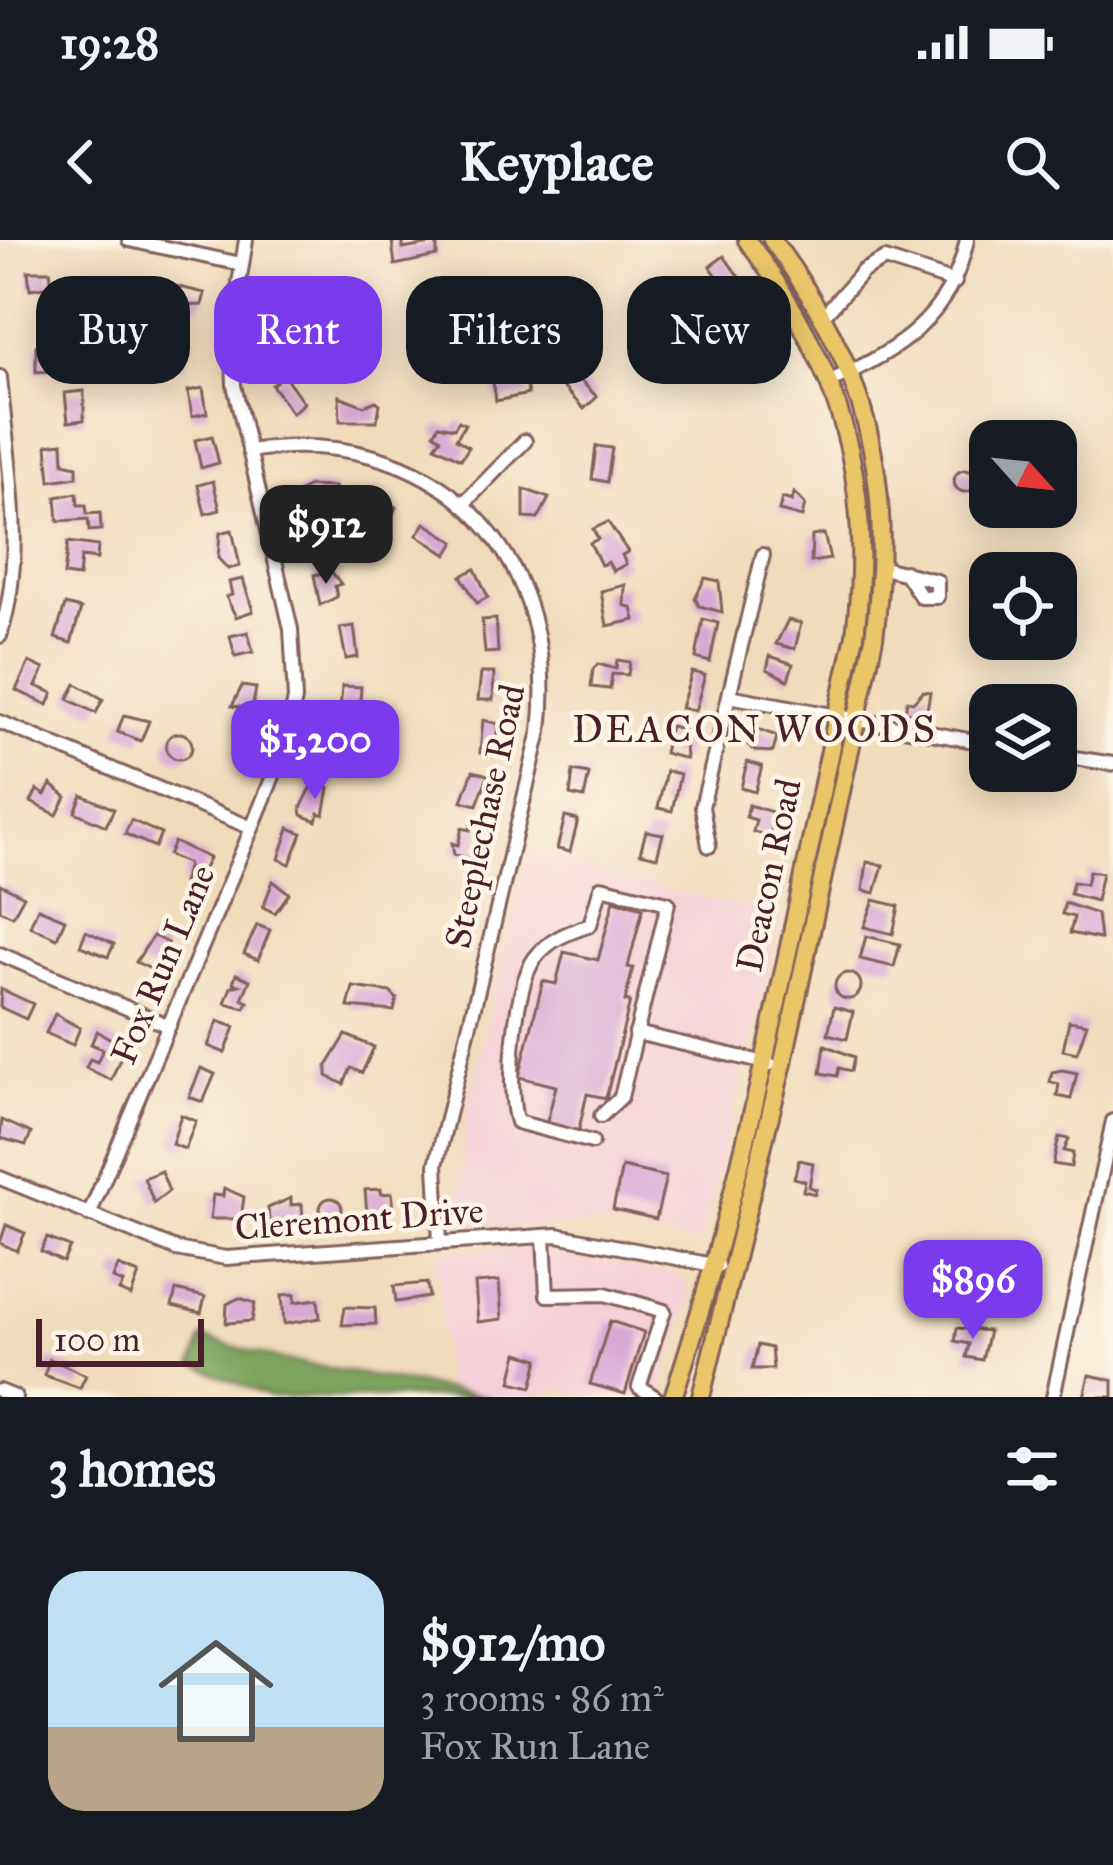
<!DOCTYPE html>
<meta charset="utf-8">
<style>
body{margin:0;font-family:"IM FELL Great Primer",serif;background:#20242c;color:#f1f3f6;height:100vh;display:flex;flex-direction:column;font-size:45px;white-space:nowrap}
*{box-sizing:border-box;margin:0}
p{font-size:39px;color:#9ea1a6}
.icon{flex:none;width:66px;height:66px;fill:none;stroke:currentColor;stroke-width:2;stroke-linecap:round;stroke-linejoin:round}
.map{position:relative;height:1157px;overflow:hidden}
.drawer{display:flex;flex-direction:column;background:#171b24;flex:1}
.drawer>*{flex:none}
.banner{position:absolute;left:36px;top:36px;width:1041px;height:108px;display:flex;gap:24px}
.needle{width:78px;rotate:117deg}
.tools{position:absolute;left:969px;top:180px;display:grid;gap:24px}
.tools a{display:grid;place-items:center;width:108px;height:108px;border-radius:24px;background:#171b24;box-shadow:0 6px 30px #0003;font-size:60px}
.scale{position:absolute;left:36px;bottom:30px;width:168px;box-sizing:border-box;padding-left:12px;border:6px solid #4a1f2b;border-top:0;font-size:33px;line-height:42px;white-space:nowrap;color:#4a1f2b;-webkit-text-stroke:9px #fcf5e5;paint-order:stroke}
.price{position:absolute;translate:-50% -102px;padding:0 27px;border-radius:24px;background:#7c3aed;color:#fff;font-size:39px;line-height:78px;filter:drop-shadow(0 3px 6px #0008)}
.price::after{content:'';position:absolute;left:50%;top:72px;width:36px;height:27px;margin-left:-18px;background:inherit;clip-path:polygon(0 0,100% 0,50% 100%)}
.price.active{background:#222;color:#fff}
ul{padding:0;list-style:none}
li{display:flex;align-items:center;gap:36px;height:300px;padding:0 48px}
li+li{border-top:3px solid #363941}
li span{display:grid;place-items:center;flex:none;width:336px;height:240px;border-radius:36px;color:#555}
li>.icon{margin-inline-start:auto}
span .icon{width:144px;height:144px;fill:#fffc;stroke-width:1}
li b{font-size:51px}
h2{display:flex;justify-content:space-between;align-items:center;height:144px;padding:0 48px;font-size:51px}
.tag{padding:0 42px;border-radius:36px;background:#171b24;box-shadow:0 6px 30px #0003;font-size:42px;line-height:108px}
.tag.active{background:#7c3aed;color:#fff}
.status{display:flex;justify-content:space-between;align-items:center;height:84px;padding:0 60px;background:#171b24;direction:ltr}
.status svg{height:33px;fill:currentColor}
header{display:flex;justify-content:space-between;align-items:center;height:156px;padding:0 48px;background:#171b24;font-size:54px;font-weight:700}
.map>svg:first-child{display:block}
.built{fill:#f6cfd8}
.forest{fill:#7ca65f;stroke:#636245;stroke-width:3}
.building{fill:#daa7d5}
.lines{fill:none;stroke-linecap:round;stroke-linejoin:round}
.minor-casing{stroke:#84615d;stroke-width:18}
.major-casing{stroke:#84615d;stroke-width:22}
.minor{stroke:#fff;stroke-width:12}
.major{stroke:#ebc669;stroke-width:16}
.labels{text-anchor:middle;stroke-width:9;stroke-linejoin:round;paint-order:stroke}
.street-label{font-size:36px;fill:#4a1f2b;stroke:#fcf5e5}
.neighbourhood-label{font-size:39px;letter-spacing:3px;fill:#4a1f2b;stroke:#fcf5e5}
</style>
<div class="status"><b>19:28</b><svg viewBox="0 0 49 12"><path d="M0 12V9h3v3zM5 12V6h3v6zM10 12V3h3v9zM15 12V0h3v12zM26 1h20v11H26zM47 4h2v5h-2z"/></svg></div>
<header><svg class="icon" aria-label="back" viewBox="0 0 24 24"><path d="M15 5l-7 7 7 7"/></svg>Keyplace<svg class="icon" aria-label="search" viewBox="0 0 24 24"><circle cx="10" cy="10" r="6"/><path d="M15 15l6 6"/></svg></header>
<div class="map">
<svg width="1113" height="1157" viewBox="0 0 1113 1157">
<rect width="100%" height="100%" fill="#fcf5e5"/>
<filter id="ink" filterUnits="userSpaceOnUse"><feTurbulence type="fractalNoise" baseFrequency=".00833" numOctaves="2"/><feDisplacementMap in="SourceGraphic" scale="24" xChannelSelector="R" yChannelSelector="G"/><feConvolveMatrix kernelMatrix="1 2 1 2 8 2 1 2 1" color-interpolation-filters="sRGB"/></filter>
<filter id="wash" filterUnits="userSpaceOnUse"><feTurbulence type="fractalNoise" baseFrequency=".004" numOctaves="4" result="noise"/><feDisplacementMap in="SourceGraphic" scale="48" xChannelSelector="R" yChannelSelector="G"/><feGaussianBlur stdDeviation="2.7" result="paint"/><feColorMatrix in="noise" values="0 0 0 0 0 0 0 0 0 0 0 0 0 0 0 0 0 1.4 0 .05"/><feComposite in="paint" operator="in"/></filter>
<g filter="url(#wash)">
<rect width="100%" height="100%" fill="#f0dcbb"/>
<g class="built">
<path d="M527,615L782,677L700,1004L603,986H459L467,869Z"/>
<path d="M525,1009L681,1036L691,1056L659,1157H586L551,1147L548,1157H488L445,1147L437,1011Z"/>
</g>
<path class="forest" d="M202,1098L282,1120L488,1157H270L193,1124Z"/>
<g id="blocks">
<g class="building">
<path d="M392,2H403V9L437,3V16L395,25Z"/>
<path d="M724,16L741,40L727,50L710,26Z"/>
<path d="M28,31H50L52,46L30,49Z"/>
<path d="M162,43L205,53L202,65L176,66L177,60L159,56Z"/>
<path d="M270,59L290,63L283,92L269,90Z"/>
<path d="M179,90L186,124L174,125L167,91Z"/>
<path d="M49,105L51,131L36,132V106Z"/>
<path d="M574,134L597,157L584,169L561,145Z"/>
<path d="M284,135L304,163L292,173L272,145Z"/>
<path d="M513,138L525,139L528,154L496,161L493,142Z"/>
<path d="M203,148L207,173L192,176L188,151Z"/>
<path d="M84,151V180L68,182L65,153Z"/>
<path d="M339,156L364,166L376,161L380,164L377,181H340Z"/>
<path d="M459,181L465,184L456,199L469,207L461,219L435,206L441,198L434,193L439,185L454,188Z"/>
<path d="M212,196L219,223L201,228L195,200Z"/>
<path d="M63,203L64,223L77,226V237L50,241L47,205Z"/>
<path d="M596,206L612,208L607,242L592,239Z"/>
<circle cx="965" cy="241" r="11"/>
<path d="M213,241L220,270L205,274L198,245Z"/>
<path d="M308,246L334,247L336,261L313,265L316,281L303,283L298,253Z"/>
<path d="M524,249L549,258L538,279L524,278Z"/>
<path d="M77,253L78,265H86L87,274L100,273L101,290L89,291L88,279L58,281L56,257Z"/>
<path d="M794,253L805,264L802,277L779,271L782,258L792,261Z"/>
<path d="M367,256L396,267L390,281L362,268Z"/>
<path d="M608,282L628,312L622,315L626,324L613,331L608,322L601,325L590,303L598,299L593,289Z"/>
<path d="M425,283L455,302L447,315L417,295Z"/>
<path d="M232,290L240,326L228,329L218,318L220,293Z"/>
<path d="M824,294L830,319L811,322L812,296Z"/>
<path d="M68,302L98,306L97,319L81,317L79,337L64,335Z"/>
<path d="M475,329L488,357L477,363L461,336Z"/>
<path d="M331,331L341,344L335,346L337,357L320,365L314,335Z"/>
<path d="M705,338L719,341L722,372L699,366L695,358Z"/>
<path d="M243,339L253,371L236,377L226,357L232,355L229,342Z"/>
<path d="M625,345L624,365L632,368L635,380L607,386L601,351Z"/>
<path d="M65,365L81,369L71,403L55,398Z"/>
<path d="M496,379L498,412L485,413L482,380Z"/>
<path d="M703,379L718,383L710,422L696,418Z"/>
<path d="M788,380L801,383L795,409L776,404Z"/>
<path d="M354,386L358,417L346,419L340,388Z"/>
<path d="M248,392L253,412L235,416L230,396Z"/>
<path d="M770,416L793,424L788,440L767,429Z"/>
<path d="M617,420L630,422L628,435L612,434L610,449L591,447L593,429L598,424L616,429Z"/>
<path d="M29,422L44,429L36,446L53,453L48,465L16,450Z"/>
<path d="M692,432L705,435L695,471L681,468Z"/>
<path d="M481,433H494L493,460H478Z"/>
<path d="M76,444L103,459L96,473L68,459Z"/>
<path d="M242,446L256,448L250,481L237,479L239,467L232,466Z"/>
<path d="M342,446L361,447L359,475L340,473Z"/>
<path d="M923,451L930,452L926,476L905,472L907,461L913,462Z"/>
<path d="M124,475L149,481L141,501L117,492Z"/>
<path d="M483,480L499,484L492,516L480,513Z"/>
<path d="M670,486L684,489L686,519L664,513Z"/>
<path d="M752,487L777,496L773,512L755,511L748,505Z"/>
<circle cx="179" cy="506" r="13"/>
<path d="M345,498L357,501L346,535L330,530Z"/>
<path d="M747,522L762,526L755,552L741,548Z"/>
<path d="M473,531L488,535L477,565L462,561Z"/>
<path d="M573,531L589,534L584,558L570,555Z"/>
<path d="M666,531L680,534L672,571L658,568Z"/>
<path d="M314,542L329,548L324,575L319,573L316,581L302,575L301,568Z"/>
<path d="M51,544L66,557L57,575L31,562L37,550L45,555Z"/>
<path d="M82,555L114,569L106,586L75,572Z"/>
<path d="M749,565L775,573L770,596L753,592L756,580L746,577Z"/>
<path d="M565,577L578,580L570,612L557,609Z"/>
<path d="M131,580L161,594L155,607L125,594Z"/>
<path d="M471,585L483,588L473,619L454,615L452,603L458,605L462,588L470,590Z"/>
<path d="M289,588L302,593L290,624L279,619Z"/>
<path d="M646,591L663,594L657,617L640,613Z"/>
<path d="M174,602L209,618L195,648L183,643L188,624L168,615Z"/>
<path d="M867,622L883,625L875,653L863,650Z"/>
<path d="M1089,631L1102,633L1096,661L1070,654L1073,642L1086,644Z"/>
<path d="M273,641L289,653L275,673L263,667Z"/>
<path d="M0,644L24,656L13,676L0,670Z"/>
<path d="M614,660L643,668L628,727L633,728L625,761L630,762L606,858L587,854L578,893L546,886L556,846L519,837L543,741L556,744L564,712L598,720Z"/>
<path d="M874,660L899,666L893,694L864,687Z"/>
<path d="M1065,663L1097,674L1100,699L1070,693L1074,677L1062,674Z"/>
<path d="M38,668L65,679L57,698L30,686Z"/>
<path d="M257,685L270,690L258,720L244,714Z"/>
<path d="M86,691L114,704L108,717L80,706Z"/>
<path d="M153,696L168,703L155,731L136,722Z"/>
<path d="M866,696L900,704L894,727L860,719Z"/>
<circle cx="848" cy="746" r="13"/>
<path d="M236,734L250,740L242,759L248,762L245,768L225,763L231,747L239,745L233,743Z"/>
<path d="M353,747L390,752L397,759L394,771L348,767Z"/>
<path d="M1,749L33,764L26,779L0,767Z"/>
<path d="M834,767L853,772L847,799L828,794Z"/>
<path d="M55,774L80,788L73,805L46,793Z"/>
<path d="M218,781L235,787L225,813L208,806Z"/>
<path d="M1069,781L1087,784L1077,813L1063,810Z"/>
<path d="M97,791L125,807L111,840L86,828L90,819L97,822L103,809L91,804Z"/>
<path d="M346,795L374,807L362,833L351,828L344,844L327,836V826Z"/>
<path d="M825,805L854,817L851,831L839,828L837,836L821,833Z"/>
<path d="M201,828L215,834L203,862L189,857Z"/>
<path d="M1062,830L1077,833L1071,859L1057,856L1059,844L1050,842L1052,832Z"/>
<path d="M181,875L196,881L185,909L172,904Z"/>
<path d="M2,880L31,893L26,905L0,898Z"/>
<path d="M1059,897L1069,899L1064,911L1073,913L1071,927L1053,924Z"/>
<path d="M799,920L813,923L809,947L816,949L815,954L803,951L805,941L794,938Z"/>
<path d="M622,927L666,937L656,979L613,969Z"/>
<path d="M161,931L169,951L154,963L144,938Z"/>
<path d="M224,948L244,957L241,979H210L213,955L223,956Z"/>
<path d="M381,949V954L392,953L393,972L367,974L365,950Z"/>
<circle cx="331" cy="969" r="11"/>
<path d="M291,958V965L302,964L303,979L269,981L268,968Z"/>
<path d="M6,985L25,993L17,1011L0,1003Z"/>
<path d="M47,998L70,1007L63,1022L41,1011Z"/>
<path d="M1005,1025L1014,1027L1010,1057L982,1053L992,1033L1004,1034Z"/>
<path d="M118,1026L139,1034L131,1056L119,1051L123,1043L113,1039Z"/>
<path d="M499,1041L502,1079L478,1082L475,1043Z"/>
<path d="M427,1043L429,1057L396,1062L394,1046Z"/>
<path d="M176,1050L205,1057L201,1073L172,1066Z"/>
<path d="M295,1054V1062L318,1059L320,1078L284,1084L282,1055Z"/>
<path d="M239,1058L255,1063L252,1081L226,1083L227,1064Z"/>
<path d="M345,1067L375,1068L376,1084L342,1085Z"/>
<path d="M610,1081L644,1092L625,1154L590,1144Z"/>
<path d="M957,1088L989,1091L982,1120L966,1117L969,1104L955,1101Z"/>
<path d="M758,1105L771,1108L773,1129H752Z"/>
<path d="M518,1113L539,1119L532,1147L511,1142Z"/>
<path d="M50,1119L86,1135L80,1148L44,1135Z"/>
<path d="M1089,1135L1113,1140V1157H1084Z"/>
</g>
</g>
</g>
<g filter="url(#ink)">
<use href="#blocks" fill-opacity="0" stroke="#84615d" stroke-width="3"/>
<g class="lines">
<defs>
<g id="minor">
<path d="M129,0L241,24"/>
<path d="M823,76L863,31L885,19L955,42"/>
<path d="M0,137C7,222 27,313 0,396"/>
<path d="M830,141C899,112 951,76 967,0"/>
<path d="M249,211C430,182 562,308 540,491L436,925L440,1003"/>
<path d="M463,264L525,201"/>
<path d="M883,328L937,341V357H921L905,332"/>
<path d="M729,456L990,504"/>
<path d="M0,482L252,588"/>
<path d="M1056,515L1113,524"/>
<path d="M709,606L702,567L763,315"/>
<path d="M0,714L169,786"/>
<path d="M636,793L770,824"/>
<path d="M592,902L517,882C506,851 514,745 535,718C550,699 567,693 590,685L601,647L668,663L621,857L601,876"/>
<path d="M0,938L176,1009L226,1018L557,995L718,1026"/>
<path d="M89,975L252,588L284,509L295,459L291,389L234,145L232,87L246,0"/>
<path d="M544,996L547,1055L605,1054L664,1071L639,1147L655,1157"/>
<path d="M0,1151L15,1157"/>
<path d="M1053,1157L1113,881"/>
</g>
<g id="major">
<path d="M673,1157C756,910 798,648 855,395C875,238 840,126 747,0"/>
<path d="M701,1157L782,827L874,398C895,237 869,131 772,0"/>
</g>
</defs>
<use href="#minor" class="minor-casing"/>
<use href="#major" class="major-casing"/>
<use href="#minor" class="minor"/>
<use href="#major" class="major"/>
</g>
</g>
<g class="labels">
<g class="street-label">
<text transform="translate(484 576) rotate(-78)" y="13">Steeplechase Road</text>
<text transform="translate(768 635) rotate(-78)" y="13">Deacon Road</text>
<text transform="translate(162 724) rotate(-67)" y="13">Fox Run Lane</text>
<text transform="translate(359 978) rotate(-4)" y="13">Cleremont Drive</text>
</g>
<g class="neighbourhood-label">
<text x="755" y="502">DEACON WOODS</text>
</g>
</g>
</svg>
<div class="tools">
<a><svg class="needle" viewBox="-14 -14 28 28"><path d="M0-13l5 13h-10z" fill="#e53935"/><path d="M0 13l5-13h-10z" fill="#9ea1a6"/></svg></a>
<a><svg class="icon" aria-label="locate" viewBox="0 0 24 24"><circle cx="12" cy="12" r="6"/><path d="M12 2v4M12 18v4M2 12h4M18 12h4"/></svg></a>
<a><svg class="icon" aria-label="layers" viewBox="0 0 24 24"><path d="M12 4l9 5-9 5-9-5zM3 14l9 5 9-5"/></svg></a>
</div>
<div class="scale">100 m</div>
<b class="price active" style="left:326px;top:347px">$912</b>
<b class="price" style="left:315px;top:562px">$1,200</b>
<b class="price" style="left:973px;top:1102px">$896</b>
<div class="banner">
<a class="tag">Buy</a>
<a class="tag active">Rent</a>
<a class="tag">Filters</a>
<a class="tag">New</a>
</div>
</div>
<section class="drawer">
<h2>3 homes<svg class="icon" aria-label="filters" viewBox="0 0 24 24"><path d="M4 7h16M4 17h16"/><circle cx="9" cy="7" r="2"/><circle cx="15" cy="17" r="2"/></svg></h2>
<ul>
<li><span style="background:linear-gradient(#bfe0f5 65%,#b9a48a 0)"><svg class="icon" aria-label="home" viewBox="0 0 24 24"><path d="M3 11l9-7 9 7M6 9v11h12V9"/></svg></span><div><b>$912/mo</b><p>3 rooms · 86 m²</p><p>Fox Run Lane</p></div></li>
</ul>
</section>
